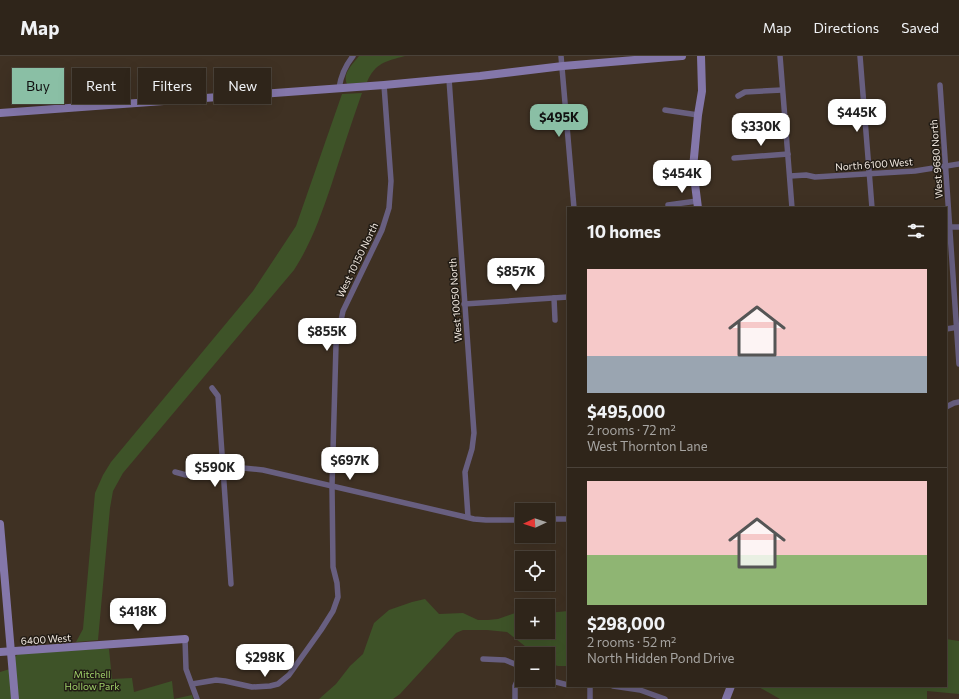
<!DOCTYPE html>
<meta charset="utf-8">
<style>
body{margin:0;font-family:Commissioner,sans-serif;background:#3b3127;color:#f1f3f6;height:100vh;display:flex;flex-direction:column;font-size:15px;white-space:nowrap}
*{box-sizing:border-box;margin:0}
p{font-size:13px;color:#a7a5a2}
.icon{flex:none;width:22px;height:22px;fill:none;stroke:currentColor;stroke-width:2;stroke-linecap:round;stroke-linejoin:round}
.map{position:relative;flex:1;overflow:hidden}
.drawer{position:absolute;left:567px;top:151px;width:380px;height:480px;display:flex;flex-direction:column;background:#2f251a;border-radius:0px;box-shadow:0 4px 16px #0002,0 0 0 1px #4a4239}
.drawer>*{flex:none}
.hud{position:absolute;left:12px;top:12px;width:380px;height:36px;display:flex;gap:8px}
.needle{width:26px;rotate:266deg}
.controls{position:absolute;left:515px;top:447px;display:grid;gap:8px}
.controls a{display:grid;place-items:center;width:40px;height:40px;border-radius:0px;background:#2f251a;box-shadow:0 4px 16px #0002,0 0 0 1px #4a4239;font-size:20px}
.price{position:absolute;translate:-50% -34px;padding:0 9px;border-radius:8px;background:#fff;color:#222;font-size:13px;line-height:26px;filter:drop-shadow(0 1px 2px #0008)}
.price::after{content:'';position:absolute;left:50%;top:24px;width:12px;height:9px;margin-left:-6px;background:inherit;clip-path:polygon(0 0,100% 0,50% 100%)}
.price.selected{background:#8abfa5;color:#111}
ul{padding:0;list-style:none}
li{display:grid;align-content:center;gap:8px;height:212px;padding:0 20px}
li+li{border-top:1px solid #4a4239}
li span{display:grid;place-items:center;height:124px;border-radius:0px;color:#555}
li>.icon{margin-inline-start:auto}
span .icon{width:72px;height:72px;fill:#fffc;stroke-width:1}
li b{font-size:17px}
h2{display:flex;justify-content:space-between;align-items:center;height:48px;padding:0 20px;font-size:17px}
.chip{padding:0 14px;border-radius:0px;background:#2f251a;box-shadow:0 4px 16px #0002,0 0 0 1px #4a4239;font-size:14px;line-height:36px}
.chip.selected{background:#8abfa5;color:#111}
header{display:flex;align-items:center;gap:24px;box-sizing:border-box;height:56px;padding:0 20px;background:#2f251a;border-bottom:1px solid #4a4239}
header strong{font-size:19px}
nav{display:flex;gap:22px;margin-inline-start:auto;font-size:14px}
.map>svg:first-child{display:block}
.green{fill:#3e5328}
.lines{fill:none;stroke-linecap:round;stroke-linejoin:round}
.street{stroke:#685f80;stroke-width:5.5}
.secondary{stroke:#8477aa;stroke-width:8}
.labels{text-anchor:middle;stroke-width:3;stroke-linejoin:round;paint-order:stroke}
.street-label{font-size:10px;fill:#f3eae1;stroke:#211b14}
.park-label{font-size:10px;fill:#a0d26a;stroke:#211b14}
</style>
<header>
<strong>Map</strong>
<nav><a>Map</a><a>Directions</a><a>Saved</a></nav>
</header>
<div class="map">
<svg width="959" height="643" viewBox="0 0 959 643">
<rect width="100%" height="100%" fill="#3f3123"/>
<g class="green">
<path d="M359,0H405C386,5 375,7 367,26L347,28C342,17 353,8 359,0Z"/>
<path d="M362,37C351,68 341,99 331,130C321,159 311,188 294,214L123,417L113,435L110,452L98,584L76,586L83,573L95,437L103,419L111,406L253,235L296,170L342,38Z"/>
<path d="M425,543L439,558L463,557L478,564H488L498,563L515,557L522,559V576H548V557L568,555V610H558L548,607V598H535L507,576L487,574H463L456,577L400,638L393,643H319L336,628L350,610L363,598L374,567L389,554L412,546Z"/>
<path d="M946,583L959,585V638L927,635V643H780L757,630H946Z"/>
<path d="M95,593H109L112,623L132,622L134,636L172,625L174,643L192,639L193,643H19L14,602L18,598Z"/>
<path d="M10,613L12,643H0V616Z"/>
</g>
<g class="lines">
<g class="street">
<path d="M561,0L574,152"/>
<path d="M780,0L792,152"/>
<path d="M860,0L872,152"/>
<path d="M449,23L474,377L472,393L465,416L468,461"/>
<path d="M940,29L959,308"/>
<path d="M339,32C341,19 345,10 353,0"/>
<path d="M738,40L745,36L782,34"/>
<path d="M665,54L698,59"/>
<path d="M734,102L788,98"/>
<path d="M790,120L806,119L815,121L915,115L959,108"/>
<path d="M668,149L697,145"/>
<path d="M950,171H959"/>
<path d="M554,242L555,264"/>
<path d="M464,248L568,241"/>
<path d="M946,273L959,271"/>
<path d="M212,332L218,340L231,528"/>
<path d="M946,351L954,347L959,346"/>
<path d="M175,416L186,419L243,412L263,414L474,463L486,464H522"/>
<path d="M548,463H568"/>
<path d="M185,583L186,613L197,643"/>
<path d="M483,603L505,604L522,611"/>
<path d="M548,624L568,629"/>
<path d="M192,628L216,624L225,625L252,631L270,630L278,628L289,619L321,574L333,555L338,541L337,527L333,511L332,430L336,289L343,255L382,174L389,152L391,125L384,29"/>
<path d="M613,630L640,634L665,643"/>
<path d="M515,643V630L522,613"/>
<path d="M590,643V630"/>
</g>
<g class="secondary">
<path d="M0,57L384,29L480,20L563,10L682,0"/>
<path d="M698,152L693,112L698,59L702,35L701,0"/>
<path d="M0,468L15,643"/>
<path d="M0,596L185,583"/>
<path d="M726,643L731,630"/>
</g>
</g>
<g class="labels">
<g class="street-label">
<text transform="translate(936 103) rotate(-94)" y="4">West 9680 North</text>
<text transform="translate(874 108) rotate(-4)" y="4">North 6100 West</text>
<text transform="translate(357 204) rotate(-64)" y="4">West 10150 North</text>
<text transform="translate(455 244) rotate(-94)" y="4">West 10050 North</text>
<text transform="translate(46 583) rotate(-4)" y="4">6400 West</text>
</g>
<g class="park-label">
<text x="92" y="622">Mitchell<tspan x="92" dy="12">Hollow Park</tspan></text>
</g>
</g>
</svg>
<div class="controls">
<a><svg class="needle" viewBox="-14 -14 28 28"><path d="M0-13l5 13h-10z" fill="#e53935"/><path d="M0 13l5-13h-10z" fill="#a7a5a2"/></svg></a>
<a><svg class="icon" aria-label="locate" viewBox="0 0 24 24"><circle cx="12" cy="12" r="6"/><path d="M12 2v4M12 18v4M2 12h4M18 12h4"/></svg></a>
<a>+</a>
<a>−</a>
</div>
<b class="price" style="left:857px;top:77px">$445K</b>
<b class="price selected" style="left:559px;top:82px">$495K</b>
<b class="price" style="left:761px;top:91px">$330K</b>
<b class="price" style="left:682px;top:138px">$454K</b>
<b class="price" style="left:516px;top:236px">$857K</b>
<b class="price" style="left:327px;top:296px">$855K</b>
<b class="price" style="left:350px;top:425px">$697K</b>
<b class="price" style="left:215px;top:432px">$590K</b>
<b class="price" style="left:138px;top:576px">$418K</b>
<b class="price" style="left:265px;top:622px">$298K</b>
<div class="hud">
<a class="chip selected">Buy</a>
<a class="chip">Rent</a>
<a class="chip">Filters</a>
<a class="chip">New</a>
</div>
<section class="drawer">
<h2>10 homes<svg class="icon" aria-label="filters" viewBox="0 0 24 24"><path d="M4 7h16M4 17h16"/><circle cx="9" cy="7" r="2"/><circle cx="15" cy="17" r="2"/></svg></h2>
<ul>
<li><span style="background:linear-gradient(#f6c9c9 70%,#9aa5b1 0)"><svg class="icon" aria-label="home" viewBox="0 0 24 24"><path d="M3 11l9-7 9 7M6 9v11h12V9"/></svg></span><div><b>$495,000</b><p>2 rooms · 72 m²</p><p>West Thornton Lane</p></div></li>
<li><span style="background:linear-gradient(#f6c9c9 60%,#8fb573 0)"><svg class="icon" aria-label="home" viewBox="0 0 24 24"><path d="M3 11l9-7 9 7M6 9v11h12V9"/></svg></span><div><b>$298,000</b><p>2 rooms · 52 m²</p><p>North Hidden Pond Drive</p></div></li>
</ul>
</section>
</div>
